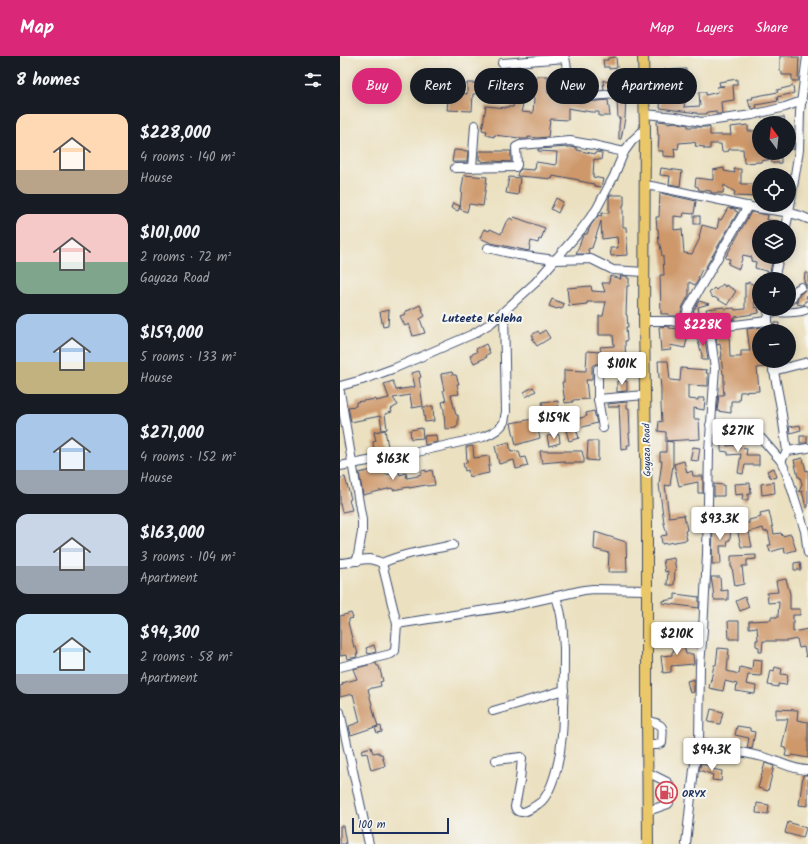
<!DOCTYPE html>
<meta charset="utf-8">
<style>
body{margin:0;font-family:Kalam,sans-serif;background:#242831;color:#f1f3f6;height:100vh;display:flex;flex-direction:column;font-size:15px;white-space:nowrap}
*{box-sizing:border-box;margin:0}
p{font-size:13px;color:#9ea1a6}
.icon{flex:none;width:22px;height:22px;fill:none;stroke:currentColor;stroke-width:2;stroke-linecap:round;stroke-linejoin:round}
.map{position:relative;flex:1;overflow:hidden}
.panel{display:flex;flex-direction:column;background:#171b24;width:340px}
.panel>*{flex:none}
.guide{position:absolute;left:12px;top:12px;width:380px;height:36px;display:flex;gap:8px}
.needle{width:26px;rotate:345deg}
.fabs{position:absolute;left:412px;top:60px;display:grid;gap:8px}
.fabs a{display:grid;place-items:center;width:44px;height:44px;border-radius:50%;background:#171b24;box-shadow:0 2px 10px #0003;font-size:20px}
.scale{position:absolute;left:12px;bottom:10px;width:97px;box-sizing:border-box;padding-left:4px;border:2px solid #1b2f5e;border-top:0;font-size:11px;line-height:14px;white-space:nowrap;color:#1b2f5e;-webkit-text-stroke:3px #f6f6f2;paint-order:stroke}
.price{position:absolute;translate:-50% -34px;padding:0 9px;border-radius:4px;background:#fff;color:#222;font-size:13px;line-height:26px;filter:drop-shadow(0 1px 2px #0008)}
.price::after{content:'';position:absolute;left:50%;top:24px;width:12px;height:9px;margin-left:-6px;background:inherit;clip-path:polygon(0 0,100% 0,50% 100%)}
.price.active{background:#db2777;color:#fff}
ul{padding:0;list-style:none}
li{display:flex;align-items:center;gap:12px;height:100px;padding:0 16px}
li span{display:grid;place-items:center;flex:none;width:112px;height:80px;border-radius:12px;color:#555}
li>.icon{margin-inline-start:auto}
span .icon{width:48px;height:48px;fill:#fffc;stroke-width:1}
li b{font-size:17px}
h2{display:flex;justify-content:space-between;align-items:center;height:48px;padding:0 16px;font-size:17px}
.pill{padding:0 14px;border-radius:18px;background:#171b24;box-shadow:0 2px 10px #0003;font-size:14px;line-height:36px}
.pill.active{background:#db2777;color:#fff}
header{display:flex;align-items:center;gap:24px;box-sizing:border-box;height:56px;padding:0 20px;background:#db2777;color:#fff}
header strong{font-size:19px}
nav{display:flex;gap:22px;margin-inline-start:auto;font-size:14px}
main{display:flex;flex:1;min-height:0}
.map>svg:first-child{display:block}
.building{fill:#ce986a}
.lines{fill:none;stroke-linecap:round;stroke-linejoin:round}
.minor-casing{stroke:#3a4a6d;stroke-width:10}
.major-casing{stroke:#3a4a6d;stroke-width:12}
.minor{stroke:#fff;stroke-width:8}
.major{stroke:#eac769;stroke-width:10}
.labels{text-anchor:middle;stroke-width:4;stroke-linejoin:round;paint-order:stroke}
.street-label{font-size:10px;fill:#1b2f5e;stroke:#f6f6f2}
.poi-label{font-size:10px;font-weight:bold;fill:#1b2f5e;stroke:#f6f6f2;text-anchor:start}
.quarter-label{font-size:12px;font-weight:bold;fill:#1b2f5e;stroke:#f6f6f2}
</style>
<header>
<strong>Map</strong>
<nav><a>Map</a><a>Layers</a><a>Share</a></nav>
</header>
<main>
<section class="panel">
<h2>8 homes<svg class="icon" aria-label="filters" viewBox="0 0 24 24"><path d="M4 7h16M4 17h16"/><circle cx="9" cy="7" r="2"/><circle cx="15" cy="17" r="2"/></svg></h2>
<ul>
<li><span style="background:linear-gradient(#ffd9b3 70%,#b9a48a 0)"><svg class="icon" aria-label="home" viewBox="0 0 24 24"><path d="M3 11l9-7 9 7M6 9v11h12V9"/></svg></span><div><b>$228,000</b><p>4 rooms · 140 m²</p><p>House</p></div></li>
<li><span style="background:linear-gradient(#f6c9c9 60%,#7fa58c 0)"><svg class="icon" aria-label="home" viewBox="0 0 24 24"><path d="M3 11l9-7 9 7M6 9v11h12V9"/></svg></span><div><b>$101,000</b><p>2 rooms · 72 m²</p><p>Gayaza Road</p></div></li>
<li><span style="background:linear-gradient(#a9c7e8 60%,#c2b280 0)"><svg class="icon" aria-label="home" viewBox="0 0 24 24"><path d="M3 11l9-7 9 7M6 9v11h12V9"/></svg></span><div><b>$159,000</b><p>5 rooms · 133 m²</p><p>House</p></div></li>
<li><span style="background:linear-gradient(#a9c7e8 70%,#9aa5b1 0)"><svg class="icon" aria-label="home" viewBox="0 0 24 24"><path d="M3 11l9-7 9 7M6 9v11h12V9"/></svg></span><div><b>$271,000</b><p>4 rooms · 152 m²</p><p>House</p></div></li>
<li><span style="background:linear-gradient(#c9d6e8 65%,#9aa5b1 0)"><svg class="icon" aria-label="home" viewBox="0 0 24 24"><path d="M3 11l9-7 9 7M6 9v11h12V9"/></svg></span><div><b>$163,000</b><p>3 rooms · 104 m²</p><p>Apartment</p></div></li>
<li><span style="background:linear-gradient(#bfe0f5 75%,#9aa5b1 0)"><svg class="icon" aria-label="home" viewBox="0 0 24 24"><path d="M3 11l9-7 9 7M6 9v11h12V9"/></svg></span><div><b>$94,300</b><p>2 rooms · 58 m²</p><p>Apartment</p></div></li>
</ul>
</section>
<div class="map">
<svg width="468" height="788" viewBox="0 0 468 788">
<rect width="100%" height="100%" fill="#f6f6f2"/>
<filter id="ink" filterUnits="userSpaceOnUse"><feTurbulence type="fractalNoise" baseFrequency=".025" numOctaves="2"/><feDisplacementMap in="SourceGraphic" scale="8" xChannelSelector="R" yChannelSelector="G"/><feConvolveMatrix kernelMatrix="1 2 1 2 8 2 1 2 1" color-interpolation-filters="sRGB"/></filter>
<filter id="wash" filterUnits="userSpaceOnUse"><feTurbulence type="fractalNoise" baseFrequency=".012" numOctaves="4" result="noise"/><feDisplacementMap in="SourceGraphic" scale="16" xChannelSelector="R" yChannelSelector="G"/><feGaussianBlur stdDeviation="0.9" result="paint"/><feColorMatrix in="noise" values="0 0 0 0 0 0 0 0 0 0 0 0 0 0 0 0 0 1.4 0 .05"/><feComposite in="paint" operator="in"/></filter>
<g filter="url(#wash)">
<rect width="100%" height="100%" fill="#ebe0bf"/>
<g id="blocks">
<g class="building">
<path d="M440,0H452V1H459L458,25H452V19H442V16L440,15Z"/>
<path d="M276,1L277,12L269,13V11H264L263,4H268V2Z"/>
<path d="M160,12H180V24L185,25L180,44L184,45L181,56L193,57L194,43L193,42L194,27H195L196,20H208V37L218,38L217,42L245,47V46L268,44L270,60H259V56H251L228,52V64L211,63V64H210L208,81L198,82L188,81V83H180V82L154,79V81L146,79L147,75L142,74L146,50L166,52V51H173L176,36L159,32L160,29L151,28L152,21L160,22Z"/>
<path d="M346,13L347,26H348L344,51L360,50L359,36H366V39L378,36L377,31L384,30H380L379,26L397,23V29H393L394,44L381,46L382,58H376V55L367,56V58H357V57L320,52L321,39H323L324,14Z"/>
<path d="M218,20H223L225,29L218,28Z"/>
<path d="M280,20L279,24H281L282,32L264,34L263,24L267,26Z"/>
<path d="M140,25V27H148V37L133,38L132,55L107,54L108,44H118L120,37L127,38V27H135V26Z"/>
<path d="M453,30L454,37L437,41L438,45L416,49L417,52L412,53L411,50L410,51L408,43H413L412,41L438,36L437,34Z"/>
<path d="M286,42L285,62L281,83H279V70L280,62H278L277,44Z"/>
<path d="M444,61L445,67H435L434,62Z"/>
<path d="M317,65L327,66V67L335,66L348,69V71H370V79H391L390,71L408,69V75H419V97H434V102L441,101V107H432L431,103L421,105V106L404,107L403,93H389V95L382,96L381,88H370V93H364V91L355,90L356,87L351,86L339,87L338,93L334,92L335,101L323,100V95H318L319,79H318Z"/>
<rect x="449" y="80" width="5" height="13"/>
<path d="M230,91L237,92V94L255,98L256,96L262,97L261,104L254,103L253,121L263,123L261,131L255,130L254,128L239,125V124L223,121V122L213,120L212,123L191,121L177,120L178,116L181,113L194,114V113H195L196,106L216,109L217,96L198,95V93Z"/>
<path d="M114,94L128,95L127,106H112Z"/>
<path d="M139,95H171V106L152,105L142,106V104H139Z"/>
<path d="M321,112L342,115L340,130L329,128L330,120L320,119Z"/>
<path d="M384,112V115L395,117L394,113H401V128H415V133H419V141L394,140L395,136L384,129L383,137H371V135L359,134L358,131L355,130L356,122L373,124V114Z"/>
<path d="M124,119L147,121L143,150L129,148L127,156L120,153L122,131Z"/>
<path d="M169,121L180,122L178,139L166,137Z"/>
<path d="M320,137L356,145L354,158L344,157L343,161L334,160V174L342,173L344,197L352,198L360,182L359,181L362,169L377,173L379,163L381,164L388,152L395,153V155L398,156L364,214L362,213L358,222L359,223L355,229L349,226V239L343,250L340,260H329V258H321L320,219H324L323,200H322L320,188H319L318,173H317L316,161H319Z"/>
<path d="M270,139H284V149H283V171H286L288,199L271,200L270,192H278L277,181L262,183L261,165L252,192L248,193L249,198H236L242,182L245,178H247L251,169L259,159L261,160L262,157H269V142Z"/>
<path d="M216,142L223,146L218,157L211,153Z"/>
<path d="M113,147L120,150L118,155L111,152Z"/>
<path d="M411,156L428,159L427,164L438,165L437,171H419V183L418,193L419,194V201H433L430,216L415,212L416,206L411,205L412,201L403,199L399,213L388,208L390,203L385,202Z"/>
<rect x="354" y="160" width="6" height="8"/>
<path d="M174,161L205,172L201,184L199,183L198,187L191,185L189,195L151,187L140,182L144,173L149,175L150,173L161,178L166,166H167L170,162L173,164Z"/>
<path d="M465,217H468V233L466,242H468V245H465L464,249H462L457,248V245H456L460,238L466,233V228L464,226Z"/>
<path d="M270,220L281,223L280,220H287V222H289V230H287L286,259H287L288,271H286L287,285H285L286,310L266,311V310H263L258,308H255L252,310V324H246L248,343L233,344V346L225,347L222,326H224V314L246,315L247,295L261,296L260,291L274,290L273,279H259V260H263L266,246H247V248L229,250L227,232L251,230L252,235L265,236L262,227H269Z"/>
<path d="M408,226L419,231V241L414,240L415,252L418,251L419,257L395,261V263L390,264L388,260L389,264L370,266L366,253L385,251L384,253L394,252L395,254L405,253V227L408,228Z"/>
<path d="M383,228L385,231L386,229L396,235L387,249L374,241L373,242L369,237L374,232L376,234Z"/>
<path d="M212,243L224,248L222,253L218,252L217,253L209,250Z"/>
<path d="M359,245L369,248L358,251L359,258L353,256Z"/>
<path d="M80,249L85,260L80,263L85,277L73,280L69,268L65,270L60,260L66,258L65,256Z"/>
<path d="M49,254L48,270L43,271L40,256Z"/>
<path d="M434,267H439L438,275H434Z"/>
<path d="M329,270V272L340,273V278L348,279L345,292L330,289L331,294L321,295L319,271Z"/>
<path d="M421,271L422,275H419V305H427V310L425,311L417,312L419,335L400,336L399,345H391V357L377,355L379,339H384L383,328H384V318H383L381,300H382L380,288L377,289L376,281L380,280L379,277L389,275L390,301H401V295H410L407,273Z"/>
<path d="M205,274L210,282L197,290L192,283L194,282L192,279L198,275L200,278Z"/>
<path d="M360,278H362L364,280L365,283L368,304H362V299L357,282Z"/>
<path d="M146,288L150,297L146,299L147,301L134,307L130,299L137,296L136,293Z"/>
<path d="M318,305H328L330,324L340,325L341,312L367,314L366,317H368V330L348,329V343L358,344V342H365L364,354L354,352V363H359L360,383L326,385V376L318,375L319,365L322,366L321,349V332L320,322H319Z"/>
<path d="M79,315L81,321L79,322L83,350L72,352L70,339L53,342L58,349L51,353L52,356L45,358L47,373L42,374L40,360L11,366L8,351L16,350V346L36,343V345L49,342L44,328L53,325L56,334L75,331L72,317Z"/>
<path d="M112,316L113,319H116L119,328H117L119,338L111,339L116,359H118V370H116V372L105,373L104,354L102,346L106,345L103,334H104L101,320V318Z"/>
<path d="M277,325H287V335L277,336Z"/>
<path d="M193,331L196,335L186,341L184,336Z"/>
<path d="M211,345V346L218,345L219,356L215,357L217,368L197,371L200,382L176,389L171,367L204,361L202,346Z"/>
<path d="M287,346V352H289L290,377H289L290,389H287L288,393L281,394L279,349L278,351H268V348Z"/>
<path d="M93,350L94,365L85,366L83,351Z"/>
<path d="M254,355L257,367L236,373L239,382L229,385L222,359L232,356L234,364L247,360L246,357Z"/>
<path d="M460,369L461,374L450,377L449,371Z"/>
<path d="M82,372L83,382L71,383L70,374Z"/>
<path d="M45,374L49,396L42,397L41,393L34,394L33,386L36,385L34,376Z"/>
<path d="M219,378L220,387L209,390L207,380Z"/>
<path d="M96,379L97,386L85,389L84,380Z"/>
<path d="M382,379H387V390L399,389V392L407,393L406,399H419V409H405L403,418L398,417L401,398L388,399V396L381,395V389L375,388L376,380H382Z"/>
<rect x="460" y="380" width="7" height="7"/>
<path d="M248,385H258V405L247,404Z"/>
<path d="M326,385L333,386V409L330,430L325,429L329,461L344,459L347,474L345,475L347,484L322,488L321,480L327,479L324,467L319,428L322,405H320V396H326Z"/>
<path d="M169,386L171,396L179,395L181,402L185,401L188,410L176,413L174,404L159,408L155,390Z"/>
<path d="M133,390L134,402L149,400L150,410H148L149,417L129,421L128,414L125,415L123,407L127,406L126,391Z"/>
<path d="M353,391L360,392L358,405L350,404Z"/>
<path d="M200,395H242L244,403V407H224V405L202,407Z"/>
<path d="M463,402L466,415L468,414V451H466L462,435L459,436L462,428L460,421H458L454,404Z"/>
<path d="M344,405L347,417L352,415L353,420H363V437H358V426L339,430L334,408Z"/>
<path d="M44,411L46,419L59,416L60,419L66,417L67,422L78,420V419L81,418V415L86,414V416L92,414L95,429L87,430L86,429L69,432V431L53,434L52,432L23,439L19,417Z"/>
<path d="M434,412L437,421L433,422L430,421L427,415Z"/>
<path d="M5,421L11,443L9,444L12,454L2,456L0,448V422Z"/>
<path d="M434,426L435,437L422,439L421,428Z"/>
<path d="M410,427L411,438H408V444H402L403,438L395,439L394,428Z"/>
<path d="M374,428L384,429V440H374Z"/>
<path d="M429,455L434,478L441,477L442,480L451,478L456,494L445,497L444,492L430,496L428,489H431L428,475L424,476L423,472L409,476L412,491H401L396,468L409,467V464L421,461L420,457Z"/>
<path d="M373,468H379V470H391L390,484H388L387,490H380L381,508H372Z"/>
<path d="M255,476L286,486L287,516H268L269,497L254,493Z"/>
<path d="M416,499V503L407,504V510H402L404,528L395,530L392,511H391V500Z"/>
<path d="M334,502L336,514H335L334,529H327L328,515L325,516L323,504Z"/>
<path d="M460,506L461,514H454V507Z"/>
<path d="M371,521H380L381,535L388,534V544H374L373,533Z"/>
<path d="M446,523L450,538V553H460V559H453V576L468,573V600L466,601L464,591L459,592L457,583L447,585H423L422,596H419V591L416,590V584H418L417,571L409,572V565L431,564V561H438L439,546L428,547L427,537L438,536L436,525Z"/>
<path d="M335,538L359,541V552L322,547V545L335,543Z"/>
<path d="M405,541L409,551L400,555L396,545Z"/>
<path d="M11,557L13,562L9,563V566H8L14,591H16L18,598H16L17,601L7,603L6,599L0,600V560Z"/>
<path d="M388,565H399V583H389Z"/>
<path d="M342,581L346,598H353L354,608L331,610V616L323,617L321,600L332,599V596L334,595L331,583Z"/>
<path d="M34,589L36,596L28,598L26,592Z"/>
<path d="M378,592L389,593L387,615L399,618L400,611L412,614L413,603L422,604L421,620L408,619L406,628L416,630L415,638L396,635L397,628L385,625L383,635L369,632L371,623V624L374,609H376Z"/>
<path d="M36,607L37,610H39L43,625L40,626L41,630L28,633L35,661L38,670L11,679L9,670L20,666L13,638L0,641V630L3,629L2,627L17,623L13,613Z"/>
<path d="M435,611L442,613L441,618L448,619L446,629L438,628V631L428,629L431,614L434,615Z"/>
<path d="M354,623V636L350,637L347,625Z"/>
<path d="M371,653L383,656L380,668L368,666Z"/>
<path d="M436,653L458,654L457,664L468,666V702L452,699L451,701L445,700L447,693L442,691L448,663H436Z"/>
<path d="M41,670L42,676L37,677L35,672Z"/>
<path d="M397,670L410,672V675L415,676L412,693L407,692L409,682L395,679Z"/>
<path d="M31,691L33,697L39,696V698H42L45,710L31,714L27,697L22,698L21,694Z"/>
<path d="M361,707L373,712L372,713L382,715L381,725L372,724L373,719L359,714Z"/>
<path d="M425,707L434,710L428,735L418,732Z"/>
<path d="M463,719H468V750L459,749Z"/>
<path d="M417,747L429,749L428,758L416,757Z"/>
<path d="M448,766L466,772L463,782L445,777Z"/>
<path d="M0,770H3L6,788H0Z"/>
</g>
</g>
</g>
<g filter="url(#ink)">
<use href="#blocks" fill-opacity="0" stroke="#3a4a6d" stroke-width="1"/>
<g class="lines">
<defs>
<g id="minor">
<path d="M162,7L225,2C228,13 228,35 239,41L277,38L304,34"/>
<path d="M305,58L336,61L361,66L412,59L445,51L462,45"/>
<path d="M115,112L176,111L177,109L176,91L180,89L230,85L253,89L284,96"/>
<path d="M132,112L135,69"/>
<path d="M305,129C343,135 379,145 417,152C434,155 452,155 468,163"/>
<path d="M446,171L449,156L459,94L460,56L467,0"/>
<path d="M148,192L178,199L215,204L251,203L273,214L304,216"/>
<path d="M434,223L439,201"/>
<path d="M449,245L452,242L455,235L461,231"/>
<path d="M428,256C441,256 453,258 465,254"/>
<path d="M428,262V275"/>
<path d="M304,265H332L368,273L371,283L375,312L369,395L367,499L363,574L360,609L359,687L354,713L346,788"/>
<path d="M344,268L348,253L357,237L408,150"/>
<path d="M368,273L395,269L427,265"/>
<path d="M432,305L441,352L447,395L441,405"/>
<path d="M258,313V343"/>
<path d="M433,315L468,306"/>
<path d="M0,330L22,324L55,312L133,278L151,267L195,227L241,174L256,154L274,120L284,96L292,85L305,73"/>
<path d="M0,336L22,464V476L17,505"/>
<path d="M370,369L390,370L411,376L422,383L441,405L447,418L465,475L468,497"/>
<path d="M263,372L258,343L305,339"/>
<path d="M447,395L468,392"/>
<path d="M0,410L73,397L143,381C151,378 160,374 164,366C165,363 165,359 166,356L164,256"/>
<path d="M0,507C10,507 20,503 29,503C34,504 38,505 42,507C65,497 89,494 113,489"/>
<path d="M57,568L177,549L244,534L253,533L307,534"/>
<path d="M0,611L51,598L55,595L57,568L42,507"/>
<path d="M153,655L224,634"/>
<path d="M0,656L29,788"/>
<path d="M307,664C325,670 323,668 322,687L317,689H307"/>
<path d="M359,687C380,692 402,696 423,701C439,705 452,714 468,714"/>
<path d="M156,704L181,701L182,702L180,724L175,751C179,762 192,752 198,748C212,740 220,702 221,687C223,675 223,662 223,650C224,631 224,612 224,592C223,581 223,569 221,559C220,553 218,547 216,541"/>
<path d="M307,716L327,726L329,728L330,732L329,747L328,748L308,755"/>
</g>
<path id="major" d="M303,0L305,73L304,265L307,470V664L308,788"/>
</defs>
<use href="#minor" class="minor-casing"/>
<use href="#major" class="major-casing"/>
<use href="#minor" class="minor"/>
<use href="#major" class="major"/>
</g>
</g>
<defs>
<symbol id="fuel-ring" viewBox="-11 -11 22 22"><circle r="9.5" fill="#f6f6f2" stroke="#d1495b" stroke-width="1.5"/><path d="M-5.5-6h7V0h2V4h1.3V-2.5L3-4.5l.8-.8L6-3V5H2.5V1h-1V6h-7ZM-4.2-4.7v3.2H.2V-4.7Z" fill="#d1495b"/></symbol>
</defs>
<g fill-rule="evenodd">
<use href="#fuel-ring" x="314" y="724" width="25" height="25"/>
</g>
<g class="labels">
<g class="street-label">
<text transform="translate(306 394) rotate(-91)" y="4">Gayaza Road</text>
</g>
<g class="poi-label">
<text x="342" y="741">ORYX</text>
</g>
<g class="quarter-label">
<text x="142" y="266">Luteete Keleha</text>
</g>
</g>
</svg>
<div class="fabs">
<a><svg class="needle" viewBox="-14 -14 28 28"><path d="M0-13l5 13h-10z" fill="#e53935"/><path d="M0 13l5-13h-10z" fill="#9ea1a6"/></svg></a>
<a><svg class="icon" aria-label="locate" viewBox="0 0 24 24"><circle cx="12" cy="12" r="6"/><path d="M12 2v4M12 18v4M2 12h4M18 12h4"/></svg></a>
<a><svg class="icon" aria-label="layers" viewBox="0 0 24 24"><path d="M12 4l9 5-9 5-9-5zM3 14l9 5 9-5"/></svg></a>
<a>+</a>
<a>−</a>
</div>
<div class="scale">100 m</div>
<b class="price active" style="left:363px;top:291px">$228K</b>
<b class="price" style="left:282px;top:330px">$101K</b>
<b class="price" style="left:214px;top:384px">$159K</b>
<b class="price" style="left:398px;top:397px">$271K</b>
<b class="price" style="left:53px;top:425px">$163K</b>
<b class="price" style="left:380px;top:485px">$93.3K</b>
<b class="price" style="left:337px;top:600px">$210K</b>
<b class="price" style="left:372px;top:716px">$94.3K</b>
<div class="guide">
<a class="pill active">Buy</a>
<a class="pill">Rent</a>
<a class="pill">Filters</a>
<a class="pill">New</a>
<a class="pill">Apartment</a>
</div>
</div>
</main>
